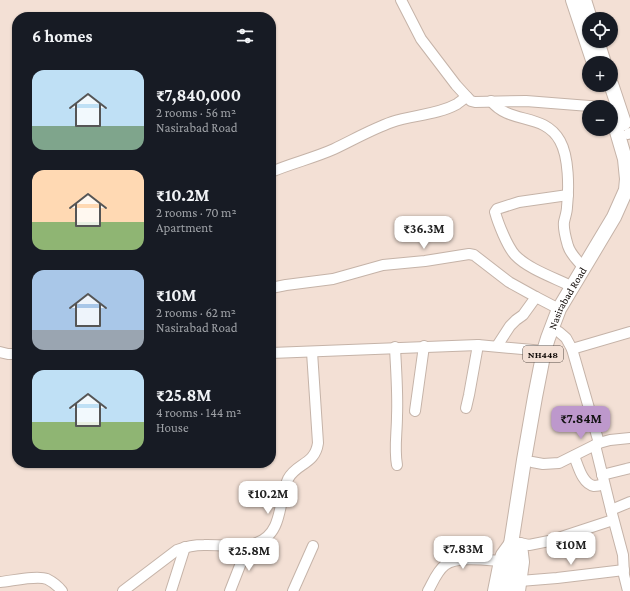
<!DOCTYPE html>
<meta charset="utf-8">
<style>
body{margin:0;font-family:"Crimson Pro",serif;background:#242831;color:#f1f3f6;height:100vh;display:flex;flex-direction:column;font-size:15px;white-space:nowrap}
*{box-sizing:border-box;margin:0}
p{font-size:13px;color:#9ea1a6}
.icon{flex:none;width:22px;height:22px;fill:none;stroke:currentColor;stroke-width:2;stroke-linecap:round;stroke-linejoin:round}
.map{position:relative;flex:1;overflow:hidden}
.drawer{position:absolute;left:12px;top:12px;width:264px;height:456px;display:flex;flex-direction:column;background:#171b24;border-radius:16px;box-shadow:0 1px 3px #0004}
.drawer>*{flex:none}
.tools{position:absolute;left:582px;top:12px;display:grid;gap:8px}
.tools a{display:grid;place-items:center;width:36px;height:36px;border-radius:50%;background:#171b24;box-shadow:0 1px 3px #0004;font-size:20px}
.price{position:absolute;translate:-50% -34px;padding:0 9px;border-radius:8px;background:#fff;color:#222;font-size:13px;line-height:26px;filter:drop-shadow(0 1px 2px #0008)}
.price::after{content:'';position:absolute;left:50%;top:24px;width:12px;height:9px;margin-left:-6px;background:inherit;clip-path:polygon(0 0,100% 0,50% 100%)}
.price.on{background:#bd98cc;color:#111}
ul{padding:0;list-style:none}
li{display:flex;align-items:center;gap:12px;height:100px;padding:0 20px}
li span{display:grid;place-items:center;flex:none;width:112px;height:80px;border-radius:12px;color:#555}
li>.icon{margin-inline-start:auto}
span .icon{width:48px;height:48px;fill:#fffc;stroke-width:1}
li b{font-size:17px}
h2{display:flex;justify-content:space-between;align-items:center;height:48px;padding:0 20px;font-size:17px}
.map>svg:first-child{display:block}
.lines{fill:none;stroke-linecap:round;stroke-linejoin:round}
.minor-casing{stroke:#c5b3a8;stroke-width:12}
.highway-casing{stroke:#c5b3a8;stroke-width:16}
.minor{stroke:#fff;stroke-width:10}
.highway{stroke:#fff;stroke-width:14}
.labels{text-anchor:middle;stroke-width:3;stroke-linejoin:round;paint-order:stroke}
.shield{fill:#f3e0d5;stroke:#544a45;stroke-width:1}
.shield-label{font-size:10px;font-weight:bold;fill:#100a07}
.street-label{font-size:11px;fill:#100a07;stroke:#f3e0d5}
</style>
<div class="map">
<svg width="630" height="591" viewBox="0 0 630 591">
<rect width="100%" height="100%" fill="#f3e0d5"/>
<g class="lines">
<defs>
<g id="minor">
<path d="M401,0L421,39L456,85L467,97L471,101L475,102L526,101L602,107"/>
<path d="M491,101C510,125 544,112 560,141C569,157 569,188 567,207C567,212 565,217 564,222C563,229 566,239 568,246C571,255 578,261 584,268"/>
<path d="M628,134L630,133"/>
<path d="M271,172C292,163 314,158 334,149C353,140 372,129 392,122C413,115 437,115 457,104C460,102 463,99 467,97"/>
<path d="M568,195L519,202L497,209L495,212C498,223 507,246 515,255C528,269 555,278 573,287"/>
<path d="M271,288L286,285L333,279L383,265L425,261L469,254L474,255L509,282L536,297L559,309"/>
<path d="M559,332L566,338L572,349L599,443"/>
<path d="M497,346L510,326L516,320L523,315L536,297"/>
<path d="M395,347C396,370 398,393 397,416C397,433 394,449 397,465"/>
<path d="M572,349L630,332"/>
<path d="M0,352L8,354H17"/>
<path d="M271,353L478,345L544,351"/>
<path d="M466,408L469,395L478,345"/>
<path d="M415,411L424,346"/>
<path d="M595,445L611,510L623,555L624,575L628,591"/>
<path d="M574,456C578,465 582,484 594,486C597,486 601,485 604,484"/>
<path d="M532,462L543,464L559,463L599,443L610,440L630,438"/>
<path d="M602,475L630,468"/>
<path d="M611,510L630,502"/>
<path d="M520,543L529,545L549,541L613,520"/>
<path d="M520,581L557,578L624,570"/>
<path d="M0,582C12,581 37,575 47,579C53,582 58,586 62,591"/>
<path d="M123,591L177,550C185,547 194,545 204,545C228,544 262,554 275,526C282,511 281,494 288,479C296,463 315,465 318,443L312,352"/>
<path d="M171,591L185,547"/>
<path d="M230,591L248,545"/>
<path d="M293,591L313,546"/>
<path d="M428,591C433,582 437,571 445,565C457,556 486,560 501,561"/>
</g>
<g id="highway">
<path d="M573,0L594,63"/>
<path d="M584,0L590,19"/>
<path d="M597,41L604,63"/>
<path d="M611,84L624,123"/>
<path d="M495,591L501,561L503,555L511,544"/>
<path id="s1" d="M507,591L511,567V544L524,460L535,397L544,351L548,338L559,309L614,217L626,190L627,179L625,159L611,111"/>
<path d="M518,591L522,562L520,545"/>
</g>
</defs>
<use href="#minor" class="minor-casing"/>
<use href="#highway" class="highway-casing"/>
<use href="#minor" class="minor"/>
<use href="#highway" class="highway"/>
</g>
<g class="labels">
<rect class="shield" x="523" y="346" width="40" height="16" rx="3"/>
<g class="shield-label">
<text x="543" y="358">NH448</text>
</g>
<g class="street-label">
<text dy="4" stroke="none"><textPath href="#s1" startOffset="301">Nasirabad Road</textPath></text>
</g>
</g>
</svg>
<div class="tools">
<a><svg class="icon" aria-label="locate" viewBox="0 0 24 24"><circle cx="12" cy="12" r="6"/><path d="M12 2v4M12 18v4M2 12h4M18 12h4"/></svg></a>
<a>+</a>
<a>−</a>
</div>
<b class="price" style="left:424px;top:250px">₹36.3M</b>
<b class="price on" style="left:581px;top:440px">₹7.84M</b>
<b class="price" style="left:268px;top:515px">₹10.2M</b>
<b class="price" style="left:571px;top:566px">₹10M</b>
<b class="price" style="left:463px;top:570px">₹7.83M</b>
<b class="price" style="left:249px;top:572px">₹25.8M</b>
<section class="drawer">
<h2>6 homes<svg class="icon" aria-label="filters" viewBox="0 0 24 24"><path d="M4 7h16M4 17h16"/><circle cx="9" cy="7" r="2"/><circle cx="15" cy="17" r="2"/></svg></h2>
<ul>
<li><span style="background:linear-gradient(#bfe0f5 70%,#7fa58c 0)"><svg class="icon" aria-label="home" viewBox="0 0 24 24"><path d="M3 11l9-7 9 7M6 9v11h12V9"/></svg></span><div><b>₹7,840,000</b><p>2 rooms · 56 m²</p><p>Nasirabad Road</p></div></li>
<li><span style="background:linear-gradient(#ffd9b3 65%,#8fb573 0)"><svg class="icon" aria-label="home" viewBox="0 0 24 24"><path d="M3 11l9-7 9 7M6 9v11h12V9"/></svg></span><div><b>₹10.2M</b><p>2 rooms · 70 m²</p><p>Apartment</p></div></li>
<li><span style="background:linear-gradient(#a9c7e8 75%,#9aa5b1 0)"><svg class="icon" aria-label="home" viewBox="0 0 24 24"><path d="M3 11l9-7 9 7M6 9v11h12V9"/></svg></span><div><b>₹10M</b><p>2 rooms · 62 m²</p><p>Nasirabad Road</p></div></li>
<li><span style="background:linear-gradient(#bfe0f5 65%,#8fb573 0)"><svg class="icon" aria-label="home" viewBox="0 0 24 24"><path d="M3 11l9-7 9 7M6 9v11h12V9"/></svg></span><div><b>₹25.8M</b><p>4 rooms · 144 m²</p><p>House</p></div></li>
</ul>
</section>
</div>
